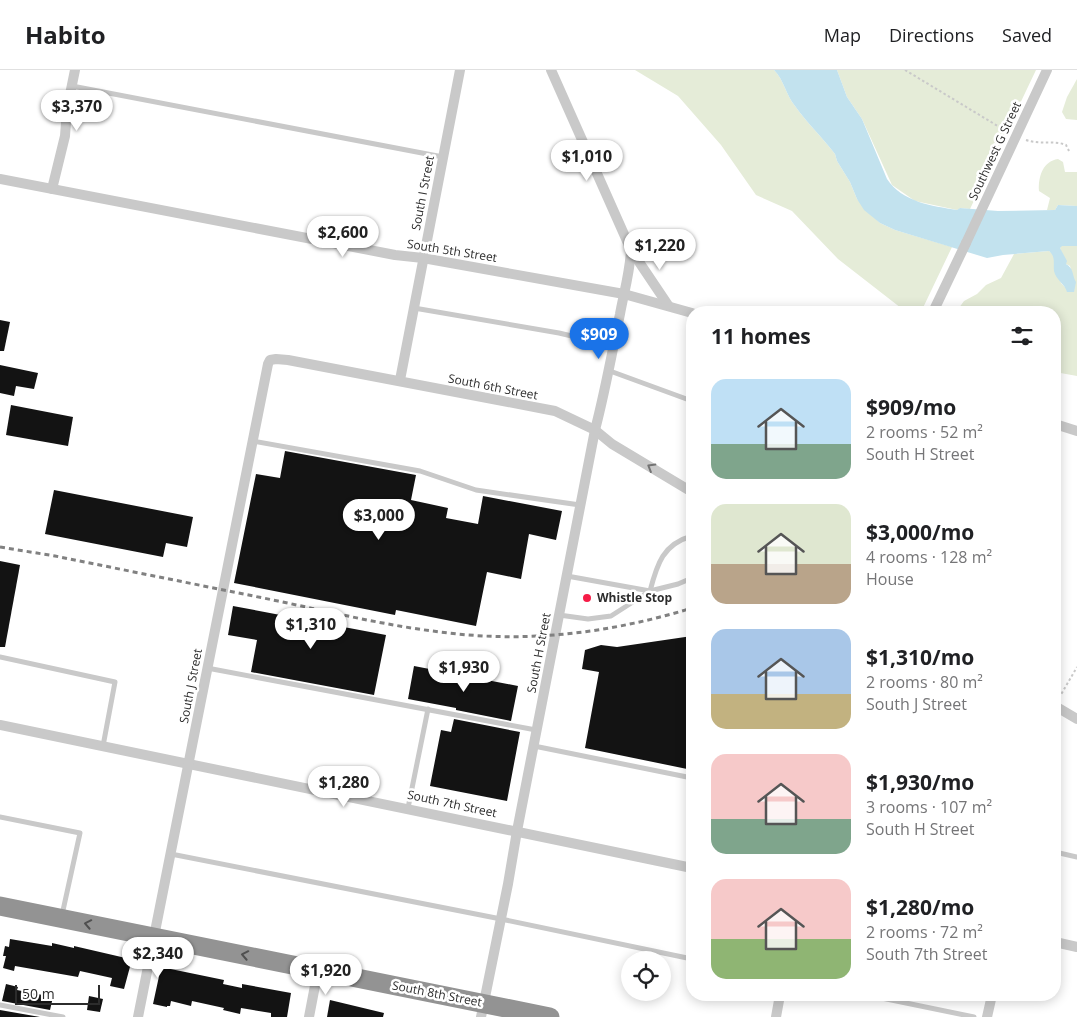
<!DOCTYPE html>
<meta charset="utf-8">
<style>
body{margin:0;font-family:"Open Sans",sans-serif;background:#f2f2f2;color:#202124;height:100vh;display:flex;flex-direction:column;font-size:19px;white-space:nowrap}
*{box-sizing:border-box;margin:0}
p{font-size:16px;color:#757577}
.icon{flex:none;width:28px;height:28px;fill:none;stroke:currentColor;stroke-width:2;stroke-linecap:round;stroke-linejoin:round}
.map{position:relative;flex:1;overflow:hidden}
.sheet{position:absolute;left:686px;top:236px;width:375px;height:695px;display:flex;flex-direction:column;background:#fff;border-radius:20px;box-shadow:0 2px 12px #0003}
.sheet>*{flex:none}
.fabs{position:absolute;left:621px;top:881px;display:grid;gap:10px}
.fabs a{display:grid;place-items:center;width:50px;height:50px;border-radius:50%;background:#fff;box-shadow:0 2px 12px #0003;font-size:25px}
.scale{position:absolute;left:15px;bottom:12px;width:85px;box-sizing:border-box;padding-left:5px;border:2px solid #2c2c2c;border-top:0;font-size:14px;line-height:18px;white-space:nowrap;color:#2c2c2c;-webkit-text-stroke:4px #fff;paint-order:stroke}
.price{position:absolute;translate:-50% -42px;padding:0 11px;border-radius:18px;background:#fff;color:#222;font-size:16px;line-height:32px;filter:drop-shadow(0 1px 2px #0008)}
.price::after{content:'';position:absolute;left:50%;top:30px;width:15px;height:11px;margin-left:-8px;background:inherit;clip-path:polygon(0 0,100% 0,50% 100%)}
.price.selected{background:#1a73e8;color:#fff}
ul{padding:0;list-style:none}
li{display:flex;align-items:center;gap:15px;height:125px;padding:0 25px}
li span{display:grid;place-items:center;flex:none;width:140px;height:100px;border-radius:15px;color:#555}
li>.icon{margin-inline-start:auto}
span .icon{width:60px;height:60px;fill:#fffc;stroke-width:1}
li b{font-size:21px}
h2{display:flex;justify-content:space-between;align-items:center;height:60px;padding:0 25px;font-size:21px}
header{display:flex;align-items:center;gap:30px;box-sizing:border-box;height:70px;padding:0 25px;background:#fff;border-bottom:1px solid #e0e0e0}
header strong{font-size:24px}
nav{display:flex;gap:28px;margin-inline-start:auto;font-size:18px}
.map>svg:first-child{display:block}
.green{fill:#e5ecd8}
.water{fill:#c2e2ee}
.building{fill:#131313}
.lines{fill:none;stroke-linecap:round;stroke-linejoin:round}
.path{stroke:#c9c9c9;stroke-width:2;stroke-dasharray:2.5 2.5;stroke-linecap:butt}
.lane{stroke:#c9c9c9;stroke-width:5}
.street{stroke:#c9c9c9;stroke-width:10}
.highway{stroke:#939393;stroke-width:19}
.rail{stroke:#818181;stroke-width:3;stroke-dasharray:5 4;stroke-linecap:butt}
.street-bridge{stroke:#c9c9c9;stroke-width:10}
.oneway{stroke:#737373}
.oneway2{stroke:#505050}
.poi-dot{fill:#f61c47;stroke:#fff;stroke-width:2}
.labels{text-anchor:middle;stroke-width:5;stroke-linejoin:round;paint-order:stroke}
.street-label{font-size:12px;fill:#2c2c2c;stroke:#fff}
.poi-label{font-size:12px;font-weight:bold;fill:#2c2c2c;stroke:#fff;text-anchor:start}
</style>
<header>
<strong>Habito</strong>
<nav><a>Map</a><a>Directions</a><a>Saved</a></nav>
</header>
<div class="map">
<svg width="1077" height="947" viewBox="0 0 1077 947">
<rect width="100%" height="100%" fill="#fff"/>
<g class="green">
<path d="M635,0H774C784,10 786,25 795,36C807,53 822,67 835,84L837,91L850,112L857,129L880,153L895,160L952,177L921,242H900L901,238L838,189L792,141L756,125L721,75L678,26Z"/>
<path d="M837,0H1036L970,139L961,138L957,140L915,131L892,115L862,49L847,27Z"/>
<path d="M1077,9V50L1066,49L1062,42L1067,27Z"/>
<path d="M1058,89L1063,92L1065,102H1077V136L1058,135L1055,140H1047L1050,128L1039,121C1038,107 1043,91 1058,89Z"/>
<path d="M1061,176H1077V306L1055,302V242H956L964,231L977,224L986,215L1001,208L1014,184L1049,181L1053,184L1061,213L1065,217L1073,207L1070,196L1066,194L1060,178Z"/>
</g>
<path class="water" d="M774,0H837L847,27L862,49L887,109C902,132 932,136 957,140L960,138L998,141L1055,140L1058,135L1077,136V176H1062L1060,178L1067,191L1066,194C1074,198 1072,206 1076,212L1074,222H1067C1065,214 1056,210 1054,201C1053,193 1056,187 1049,181L1003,185L987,188L895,160L880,153L864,140L857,129L850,112L837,91L835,84C822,67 807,53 795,36C786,25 784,10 774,0Z"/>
<g class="building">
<path d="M0,250L10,252L4,281H0Z"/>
<path d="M0,295L38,303L34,319L16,316L14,326L0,323Z"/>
<path d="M11,335L73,347L68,376L6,365Z"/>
<path d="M285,381L416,405L411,430L448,438L446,448L478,454L483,426L562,441L556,470L529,464L521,509L487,502L476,556L396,540L395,545L234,513L256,404L280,408Z"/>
<path d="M54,420L193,447L187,477L166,473L163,487L45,464Z"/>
<path d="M0,491L20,495L5,577H0Z"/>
<path d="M233,536L386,565L374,625L251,602L257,570L228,565Z"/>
<path d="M692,566V700L585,678L599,602L582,599L585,580L601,575L617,577Z"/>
<path d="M414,596L518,616L511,651L456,640V638L408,629Z"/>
<path d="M454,649L520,662L507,731L430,716L441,660L451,662Z"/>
<path d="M10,869L52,876V873L74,878V876L130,889L129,893H131L124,919L110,916L112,908L80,901L78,907L15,896L14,901L3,898L6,886H3L5,876L9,877Z"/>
<path d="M161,897L224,910L223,914L242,918V914L291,923L287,947H271V943L241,938L240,944L223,940L224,938L192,931L191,936L171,931L170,936H167V937L153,934Z"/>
<path d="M6,914L18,917L17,920L53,927L50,940L2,931Z"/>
<path d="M89,926L103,929L100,942L87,940Z"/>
<path d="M330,930L384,943L383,947H327Z"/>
<path d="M0,940L40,947H0Z"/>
</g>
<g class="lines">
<g class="path">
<path d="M905,0L1006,61"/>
<path d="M1026,70C1041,75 1054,70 1066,75L1069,81"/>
<path d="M1059,628L1077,597"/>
</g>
<g class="lane">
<path d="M72,16L443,87"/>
<path d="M414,238L559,263L614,276"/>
<path d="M610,301L692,331"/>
<path d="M253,371L420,401L476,420L580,435"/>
<path d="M567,506L650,521C657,494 663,474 692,466"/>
<path d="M559,545L588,549L611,546L650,521L678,514L692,508"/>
<path d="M0,587L115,612L103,676"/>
<path d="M207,598L536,660"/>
<path d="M534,676L692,708"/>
<path d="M408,738L428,639"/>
<path d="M0,747L80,763L62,845"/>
<path d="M1055,782L1077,787"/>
<path d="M171,784L501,849L692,889"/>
<path d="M867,925L974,947"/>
<path d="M0,935L63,947"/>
</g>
<g class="street">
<path d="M0,109L395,185L423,188L624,224L692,243"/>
<path d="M52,119L65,66L67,39L75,0"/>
<path d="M631,180L668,235"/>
<path d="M933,242L966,173"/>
<path d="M400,310L460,0"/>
<path d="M1055,354L1077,361"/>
<path d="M1055,636L1077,649"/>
<path d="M0,655L692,798"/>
<path d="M1055,872L1077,877"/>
<path d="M138,947L268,294L270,290L276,289L288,290L555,341L595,360L612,374L692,422"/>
<path d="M309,947L318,900"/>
<path d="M481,947L508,814L517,761L595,360C605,322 612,283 620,244C624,222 630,202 631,180L551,0"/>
<path d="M776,947L780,925"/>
<path d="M987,947L992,925"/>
</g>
<path class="highway" d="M0,836L550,947"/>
<path class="rail" d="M0,477L55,486C129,501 204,516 278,531C335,543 392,557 449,563C532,573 614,562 692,538"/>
<path class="street-bridge" d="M966,173L1047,0"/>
</g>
<defs><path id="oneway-chevron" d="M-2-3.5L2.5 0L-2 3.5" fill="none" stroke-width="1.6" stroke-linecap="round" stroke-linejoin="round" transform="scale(1.25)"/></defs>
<use class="oneway" href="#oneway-chevron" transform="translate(651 397) rotate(-149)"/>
<g class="oneway2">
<use href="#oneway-chevron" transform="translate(88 854) rotate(-169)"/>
<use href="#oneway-chevron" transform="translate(245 885) rotate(-169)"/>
</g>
<circle class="poi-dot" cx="587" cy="528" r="5"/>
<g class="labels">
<g class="street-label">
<text transform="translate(995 81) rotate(-65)" y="4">Southwest G Street</text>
<text transform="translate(423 123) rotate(-79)" y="4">South I Street</text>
<text transform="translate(452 181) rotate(9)" y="4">South 5th Street</text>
<text transform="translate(493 317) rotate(11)" y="4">South 6th Street</text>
<text transform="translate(539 583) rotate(-79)" y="4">South H Street</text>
<text transform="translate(191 616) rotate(-79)" y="4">South J Street</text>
<text transform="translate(452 734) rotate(12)" y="4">South 7th Street</text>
<text transform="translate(437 924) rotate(11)" y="4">South 8th Street</text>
</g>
<g class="poi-label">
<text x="597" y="532">Whistle Stop</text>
</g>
</g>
</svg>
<div class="fabs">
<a><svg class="icon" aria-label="locate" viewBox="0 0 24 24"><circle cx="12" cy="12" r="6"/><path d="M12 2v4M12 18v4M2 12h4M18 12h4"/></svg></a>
</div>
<div class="scale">50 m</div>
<b class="price" style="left:77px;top:62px">$3,370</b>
<b class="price" style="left:587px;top:112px">$1,010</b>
<b class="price" style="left:343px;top:188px">$2,600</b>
<b class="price" style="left:660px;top:201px">$1,220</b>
<b class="price selected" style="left:599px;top:290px">$909</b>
<b class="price" style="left:379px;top:471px">$3,000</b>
<b class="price" style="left:311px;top:580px">$1,310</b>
<b class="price" style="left:464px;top:623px">$1,930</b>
<b class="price" style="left:344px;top:738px">$1,280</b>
<b class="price" style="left:158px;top:909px">$2,340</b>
<b class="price" style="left:326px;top:926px">$1,920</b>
<section class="sheet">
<h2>11 homes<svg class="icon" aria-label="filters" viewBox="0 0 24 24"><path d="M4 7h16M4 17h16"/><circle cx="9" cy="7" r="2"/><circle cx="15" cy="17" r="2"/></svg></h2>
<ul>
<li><span style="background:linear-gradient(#bfe0f5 65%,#7fa58c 0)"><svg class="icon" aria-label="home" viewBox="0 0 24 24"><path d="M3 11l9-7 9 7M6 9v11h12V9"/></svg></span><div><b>$909/mo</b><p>2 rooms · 52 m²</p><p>South H Street</p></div></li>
<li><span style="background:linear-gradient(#dfe7d0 60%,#b9a48a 0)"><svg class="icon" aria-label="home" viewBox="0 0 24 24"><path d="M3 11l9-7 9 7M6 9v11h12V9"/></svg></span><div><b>$3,000/mo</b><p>4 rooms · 128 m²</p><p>House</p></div></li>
<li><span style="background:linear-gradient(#a9c7e8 65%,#c2b280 0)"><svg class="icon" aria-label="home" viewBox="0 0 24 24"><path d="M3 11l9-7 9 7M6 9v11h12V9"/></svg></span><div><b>$1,310/mo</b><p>2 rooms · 80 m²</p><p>South J Street</p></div></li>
<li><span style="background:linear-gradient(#f6c9c9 65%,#7fa58c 0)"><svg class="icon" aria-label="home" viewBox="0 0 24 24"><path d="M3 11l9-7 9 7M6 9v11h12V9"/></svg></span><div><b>$1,930/mo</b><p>3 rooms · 107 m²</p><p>South H Street</p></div></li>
<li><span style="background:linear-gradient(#f6c9c9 60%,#8fb573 0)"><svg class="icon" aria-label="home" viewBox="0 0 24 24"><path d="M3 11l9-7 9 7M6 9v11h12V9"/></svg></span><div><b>$1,280/mo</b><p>2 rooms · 72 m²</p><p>South 7th Street</p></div></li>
</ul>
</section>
</div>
